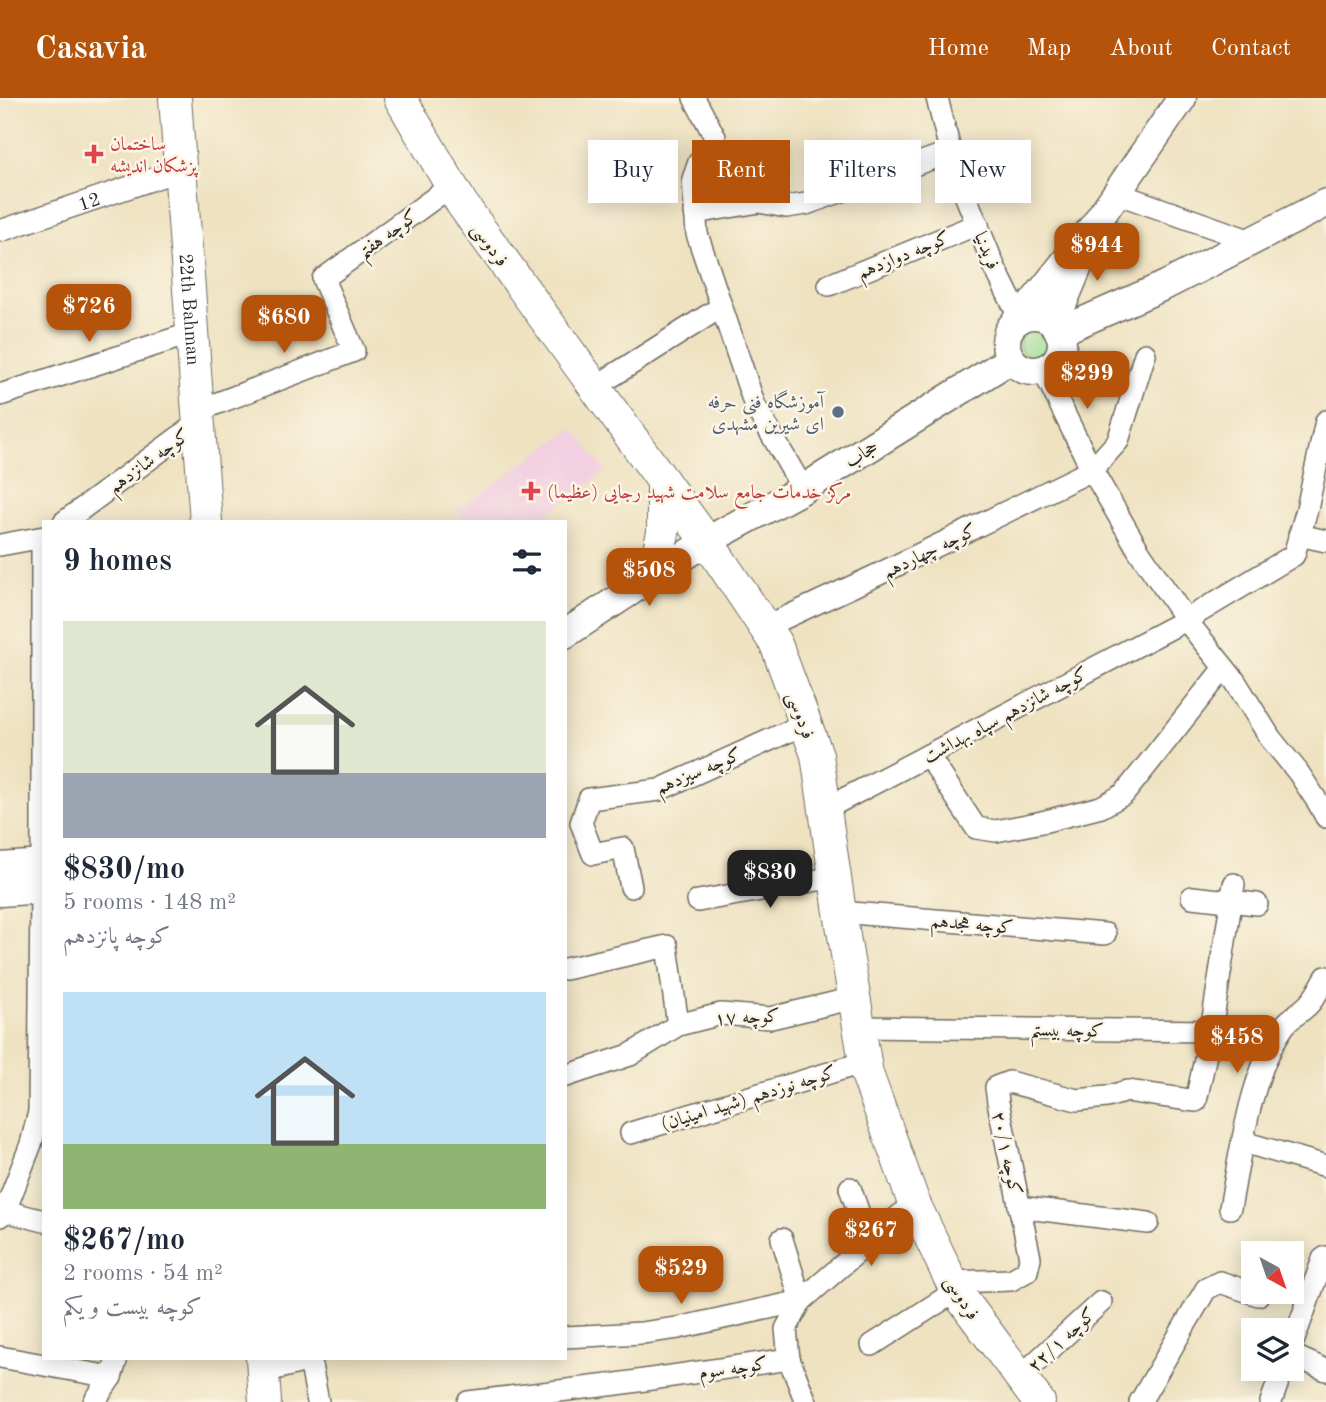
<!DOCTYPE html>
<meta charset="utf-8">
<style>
body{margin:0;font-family:"Old Standard TT",Amiri,serif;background:#f2f2f3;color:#1f2937;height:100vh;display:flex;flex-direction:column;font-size:26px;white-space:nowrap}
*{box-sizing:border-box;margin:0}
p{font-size:23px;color:#747a83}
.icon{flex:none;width:38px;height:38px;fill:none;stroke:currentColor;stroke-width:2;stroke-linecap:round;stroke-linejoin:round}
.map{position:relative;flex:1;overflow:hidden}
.sheet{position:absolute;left:42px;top:422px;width:525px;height:840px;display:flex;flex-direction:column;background:#fff;border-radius:0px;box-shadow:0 4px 18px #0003}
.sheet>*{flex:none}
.guide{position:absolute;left:588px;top:42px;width:632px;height:63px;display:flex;gap:14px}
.needle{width:46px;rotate:140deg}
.buttons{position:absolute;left:1241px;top:1143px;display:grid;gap:14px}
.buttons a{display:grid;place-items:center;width:63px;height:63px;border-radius:0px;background:#fff;box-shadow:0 4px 18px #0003;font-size:35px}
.price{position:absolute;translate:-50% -60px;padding:0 16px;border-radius:14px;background:#b45309;color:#fff;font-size:23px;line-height:46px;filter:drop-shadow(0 2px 4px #0008)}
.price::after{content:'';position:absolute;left:50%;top:42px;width:21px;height:16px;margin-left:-10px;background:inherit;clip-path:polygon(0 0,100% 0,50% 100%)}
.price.active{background:#222;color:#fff}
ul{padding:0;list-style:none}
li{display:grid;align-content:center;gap:14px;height:371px;padding:0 21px}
li span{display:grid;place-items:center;height:217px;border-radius:0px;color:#555}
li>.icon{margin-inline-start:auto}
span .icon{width:126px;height:126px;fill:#fffc;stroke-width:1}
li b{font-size:30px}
h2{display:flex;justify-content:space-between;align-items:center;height:84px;padding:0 21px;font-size:30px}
.tag{padding:0 24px;border-radius:0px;background:#fff;box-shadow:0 4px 18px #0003;font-size:24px;line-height:63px}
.tag.active{background:#b45309;color:#fff}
header{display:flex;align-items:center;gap:42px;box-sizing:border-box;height:98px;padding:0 35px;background:#b45309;color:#fff}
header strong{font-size:33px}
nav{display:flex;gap:38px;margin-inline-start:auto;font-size:24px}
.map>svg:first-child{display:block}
.built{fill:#f2cfe1}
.green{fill:#97da91;stroke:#61825e;stroke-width:2}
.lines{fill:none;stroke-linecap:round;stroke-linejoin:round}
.minor-casing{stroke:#6f6b60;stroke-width:24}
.tertiary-casing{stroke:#6f6b60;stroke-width:31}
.secondary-casing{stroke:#6f6b60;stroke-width:34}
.minor{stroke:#fff;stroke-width:21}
.tertiary{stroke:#fff;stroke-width:28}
.secondary{stroke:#fff;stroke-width:32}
.health-dot{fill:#e0444e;stroke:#fcf5e5;stroke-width:2.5}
.service-dot{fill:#5c6f8a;stroke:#fcf5e5;stroke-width:2.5}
.labels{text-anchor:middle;stroke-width:5;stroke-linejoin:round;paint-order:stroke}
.health-label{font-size:19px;fill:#be3a42;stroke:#fcf5e5;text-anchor:start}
.street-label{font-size:19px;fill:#2b2b2b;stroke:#fcf5e5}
.service-label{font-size:19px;fill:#4e5e75;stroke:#fcf5e5;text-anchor:end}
</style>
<header>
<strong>Casavia</strong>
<nav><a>Home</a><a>Map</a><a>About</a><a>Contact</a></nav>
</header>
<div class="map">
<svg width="1326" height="1304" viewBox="0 0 1326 1304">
<rect width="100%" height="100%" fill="#fcf5e5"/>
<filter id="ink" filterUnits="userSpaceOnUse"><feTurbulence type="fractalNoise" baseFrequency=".0143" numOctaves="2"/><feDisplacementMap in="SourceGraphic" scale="14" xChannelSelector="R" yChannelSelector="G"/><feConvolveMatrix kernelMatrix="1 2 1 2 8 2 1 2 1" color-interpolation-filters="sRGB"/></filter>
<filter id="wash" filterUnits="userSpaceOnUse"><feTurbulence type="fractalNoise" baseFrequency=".00686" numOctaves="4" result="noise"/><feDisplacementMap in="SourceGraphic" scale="28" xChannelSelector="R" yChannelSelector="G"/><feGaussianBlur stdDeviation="1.57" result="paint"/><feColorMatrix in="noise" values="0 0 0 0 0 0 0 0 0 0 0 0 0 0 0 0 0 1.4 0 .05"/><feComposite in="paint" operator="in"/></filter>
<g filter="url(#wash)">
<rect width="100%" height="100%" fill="#eee2c1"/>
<path class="built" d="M573,330L606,373L538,423H464L456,413Z"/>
<circle class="green" cx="1033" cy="246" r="14"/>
</g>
<g filter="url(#ink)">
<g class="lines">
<defs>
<g id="minor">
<path d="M694,0L715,39L711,53L699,64L693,81L697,136L755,308L803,391"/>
<path d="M937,0L955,72L994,168L1020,221"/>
<path d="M1116,95L1251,143"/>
<path d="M695,115L759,104L786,109L806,106L950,54"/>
<path id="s1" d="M0,133L180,72"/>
<path d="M829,187L978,126"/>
<path d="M1043,272L1092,372L1139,453L1186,522L1235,583L1271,641L1298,674L1319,706L1326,719"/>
<path d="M595,289L721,209"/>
<path d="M0,297L192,235"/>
<path d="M197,313L354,253L323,181L451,88"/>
<path d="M64,424L198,325"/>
<path d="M1299,437L1326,443"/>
<path d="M0,447L44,439"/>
<path d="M765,529L877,477L1092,372L1118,343L1145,256"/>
<path d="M928,657L976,730L996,733L1042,724L1101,709L1124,696L1224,570"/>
<path d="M825,711L1186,522L1294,457L1307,411L1326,323"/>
<path d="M42,766V440"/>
<path d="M631,789L623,750L593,756L581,725L589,701L659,692L805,626"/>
<path d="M1192,799L1257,806"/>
<path d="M698,803L835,779"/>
<path d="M840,814L1105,836"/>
<path d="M565,871L667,848L678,927"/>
<path d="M859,929L1211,933L1237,935L1270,953"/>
<path d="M566,978L630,957L678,927L721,916L771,920L854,900"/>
<path d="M631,1035L865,964"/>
<path d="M1243,1044L1326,1068"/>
<path d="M850,1090L869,1144"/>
<path d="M1019,1109L1148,1125"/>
<path d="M1230,1110C1241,1053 1250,976 1284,928C1290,920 1301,914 1308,907C1316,899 1321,888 1326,879"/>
<path d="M5,1113L44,1123"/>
<path d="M0,1118L5,1113L31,1046L39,1014L41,792"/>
<path d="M782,1141L801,1203"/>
<path d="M952,1184L1011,1182L1027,1173L1030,1160L998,1004L996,989L1009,984L1077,1002L1107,999L1127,993L1196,1003L1211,933L1234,786"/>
<path d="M565,1239L642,1235L678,1230L801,1203"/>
<path d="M872,1247L956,1193"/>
<path d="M1292,1247L1323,1161L1326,1159"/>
<path d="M1292,1257L1326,1272"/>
<path d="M0,1259L111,1279"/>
<path d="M263,1274L310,1262L318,1304"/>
<path d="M1020,1279L1101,1204"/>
<path d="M94,1304L111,1279L117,1260"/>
<path d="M468,1304L617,1286L789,1261"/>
<path d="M806,1304L789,1261L786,1231L801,1203L914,1105"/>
<path d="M1140,1304L1206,1191L1220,1184L1258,1197"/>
<path d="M1271,1304L1283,1270"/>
</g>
<g id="tertiary">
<circle cx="1034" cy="245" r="28"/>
<path d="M1020,221L1096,125L1182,0"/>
<path d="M1054,226L1084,154"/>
<path d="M1059,234L1166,187L1326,105"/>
<path d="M565,536L707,443L803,391L1011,261"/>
<path d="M0,769L44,766"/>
<path d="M0,794L44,791"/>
</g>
<g id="secondary">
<path id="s2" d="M175,0L206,424"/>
<path d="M400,0L462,106L713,452L776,546L817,657L840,814L867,976L914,1105L956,1193L1039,1304"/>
<path d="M643,485L658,456L663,435V383"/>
<path d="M262,1260L265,1304"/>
</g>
</defs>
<use href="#minor" class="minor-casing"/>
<use href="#tertiary" class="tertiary-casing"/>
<use href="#secondary" class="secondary-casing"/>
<use href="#minor" class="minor"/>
<use href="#tertiary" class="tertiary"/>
<use href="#secondary" class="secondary"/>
</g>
</g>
<g class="health-dot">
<path d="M90.5 45.5h7v7h7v7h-7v7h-7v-7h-7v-7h7z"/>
<path d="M527.5 382.5h7v7h7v7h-7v7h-7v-7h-7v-7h7z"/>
</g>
<circle class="service-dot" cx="838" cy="314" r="7"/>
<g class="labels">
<g class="health-label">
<text x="110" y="52">ساختمان<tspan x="110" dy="22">پزشکان اندیشه</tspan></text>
<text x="547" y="400">مرکز خدمات جامع سلامت شهید رجایی (عظیما)</text>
</g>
<g class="street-label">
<text dy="7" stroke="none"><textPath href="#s1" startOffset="94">12</textPath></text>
<text transform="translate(387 135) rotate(-36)" y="7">کوچه هفتم</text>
<text transform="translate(491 146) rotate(54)" y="7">فردوسی</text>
<text transform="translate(988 152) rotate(68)" y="7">فریدنیا</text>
<text transform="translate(903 156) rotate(-22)" y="7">کوچه دوازدهم</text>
<text dy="7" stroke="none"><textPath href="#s2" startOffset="212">22th Bahman</textPath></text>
<text transform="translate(861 355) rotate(-32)" y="7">حجاب</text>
<text transform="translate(148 362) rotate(-36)" y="7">کوچه شانزدهم</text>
<text transform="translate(929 452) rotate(-26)" y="7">کوچه چهاردهم</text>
<text transform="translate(1005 616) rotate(-28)" y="7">کوچه شانزدهم سپاه بهداشت</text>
<text transform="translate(802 617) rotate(70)" y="7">فردوسی</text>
<text transform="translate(698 672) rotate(-23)" y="7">کوچه سیزدهم</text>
<text transform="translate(972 825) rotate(5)" y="7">کوچه هجدهم</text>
<text transform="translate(747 918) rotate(-3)" y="7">۱۷ کوچه</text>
<text transform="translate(1067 931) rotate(1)" y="7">کوچه بیستم</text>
<text transform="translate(748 999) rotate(-17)" y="7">کوچه نوزدهم (شهید امینیان)</text>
<text transform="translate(1008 1055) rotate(78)" y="7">کوچه ۲۰/۱</text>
<text transform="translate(963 1199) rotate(58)" y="7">فردوسی</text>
<text transform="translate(1061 1241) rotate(-43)" y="7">کوچه ۲۲/۱</text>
<text transform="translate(733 1269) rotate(-8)" y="7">کوچه سوم</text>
</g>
<g class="service-label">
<text x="824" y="310">آموزشگاه فنی حرفه<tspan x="824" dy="22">ای شیرین مشهدی</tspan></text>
</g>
</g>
</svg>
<div class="buttons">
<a><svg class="needle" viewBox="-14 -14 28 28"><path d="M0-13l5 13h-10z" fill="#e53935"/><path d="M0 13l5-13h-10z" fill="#747a83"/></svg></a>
<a><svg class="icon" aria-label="layers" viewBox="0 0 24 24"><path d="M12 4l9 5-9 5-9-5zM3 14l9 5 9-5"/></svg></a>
</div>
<b class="price" style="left:1097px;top:185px">$944</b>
<b class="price" style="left:89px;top:246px">$726</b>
<b class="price" style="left:284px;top:257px">$680</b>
<b class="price" style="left:1087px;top:313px">$299</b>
<b class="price" style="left:649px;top:510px">$508</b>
<b class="price active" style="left:770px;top:812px">$830</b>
<b class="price" style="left:1237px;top:977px">$458</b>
<b class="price" style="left:871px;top:1170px">$267</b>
<b class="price" style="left:681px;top:1208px">$529</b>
<div class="guide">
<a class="tag">Buy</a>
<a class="tag active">Rent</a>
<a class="tag">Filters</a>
<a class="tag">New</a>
</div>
<section class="sheet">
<h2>9 homes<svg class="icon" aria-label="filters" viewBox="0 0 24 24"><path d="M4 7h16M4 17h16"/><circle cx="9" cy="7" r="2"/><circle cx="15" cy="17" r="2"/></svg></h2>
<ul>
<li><span style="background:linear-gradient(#dfe7d0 70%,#9aa5b1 0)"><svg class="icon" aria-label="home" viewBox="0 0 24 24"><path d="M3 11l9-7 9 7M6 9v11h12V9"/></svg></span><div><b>$830/mo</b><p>5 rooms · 148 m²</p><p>کوچه پانزدهم</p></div></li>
<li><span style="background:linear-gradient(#bfe0f5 70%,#8fb573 0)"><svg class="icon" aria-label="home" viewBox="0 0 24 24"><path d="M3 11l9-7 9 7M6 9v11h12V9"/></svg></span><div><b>$267/mo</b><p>2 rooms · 54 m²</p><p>کوچه بیست و یکم</p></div></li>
</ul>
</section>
</div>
